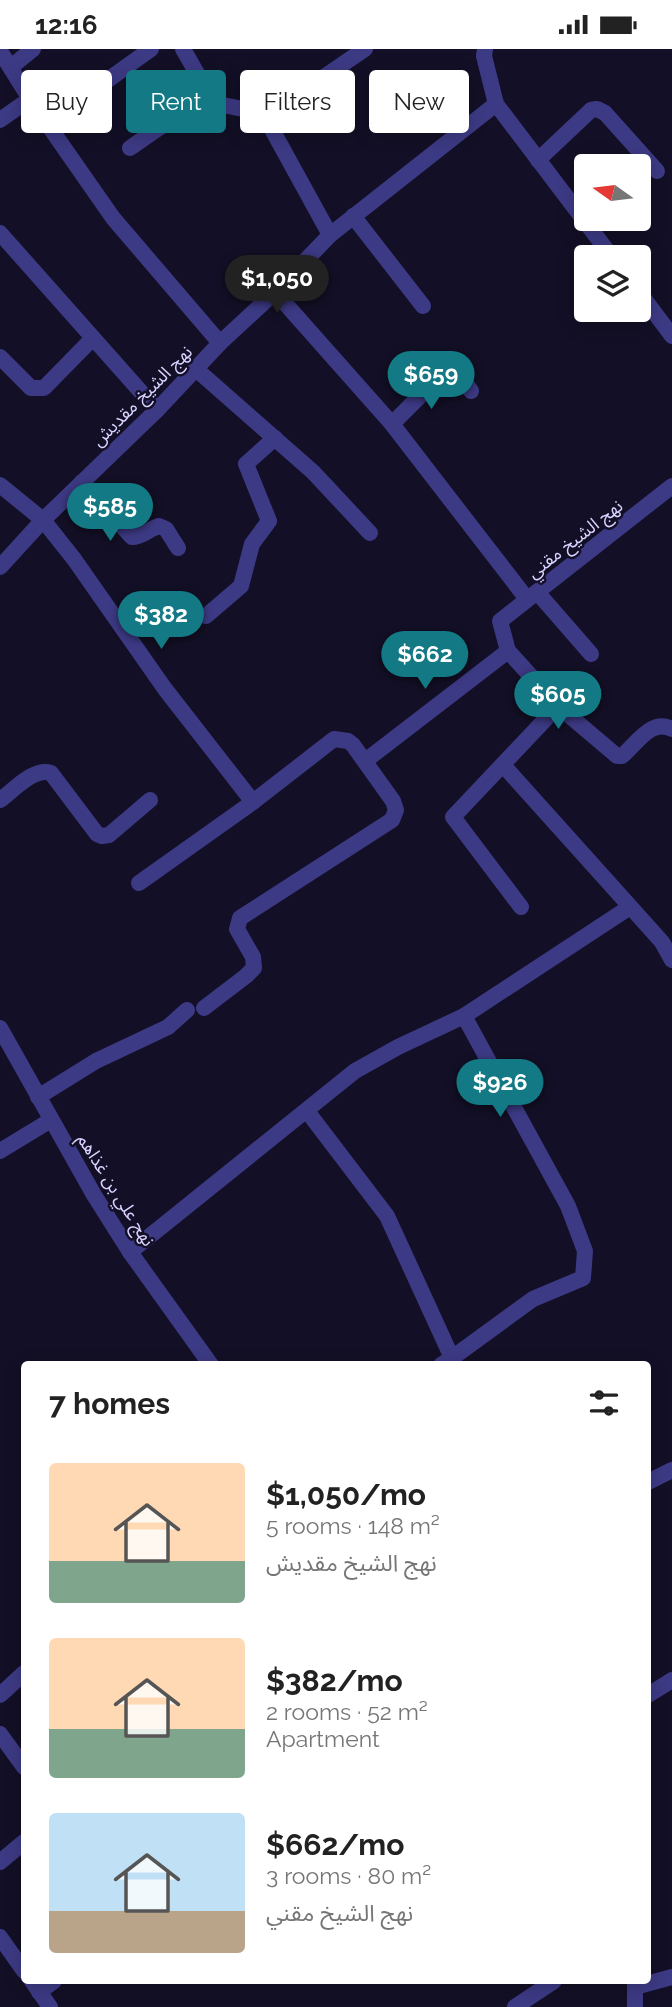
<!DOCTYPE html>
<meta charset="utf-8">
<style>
body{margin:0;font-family:Raleway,"Noto Sans Arabic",sans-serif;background:#f2f2f2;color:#222;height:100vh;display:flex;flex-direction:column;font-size:26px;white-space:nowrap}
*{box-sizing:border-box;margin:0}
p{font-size:23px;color:#767676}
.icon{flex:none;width:38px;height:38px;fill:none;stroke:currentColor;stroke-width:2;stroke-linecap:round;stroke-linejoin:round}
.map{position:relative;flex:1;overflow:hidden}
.details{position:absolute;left:21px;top:1312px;width:630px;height:623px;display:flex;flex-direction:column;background:#fff;border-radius:7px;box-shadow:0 4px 18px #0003}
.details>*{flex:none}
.guide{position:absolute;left:21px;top:21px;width:630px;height:63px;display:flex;gap:14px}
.needle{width:46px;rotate:284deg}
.buttons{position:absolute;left:574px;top:105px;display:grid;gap:14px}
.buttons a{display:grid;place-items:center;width:77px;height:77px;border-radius:7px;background:#fff;box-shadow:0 4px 18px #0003;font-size:35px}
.price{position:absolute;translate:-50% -60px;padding:0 16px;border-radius:24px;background:#137a85;color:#fff;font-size:23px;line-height:46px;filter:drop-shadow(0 2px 4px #0008)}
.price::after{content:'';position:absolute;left:50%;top:42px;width:21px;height:16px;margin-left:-10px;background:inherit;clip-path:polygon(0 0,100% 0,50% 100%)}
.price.current{background:#222;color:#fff}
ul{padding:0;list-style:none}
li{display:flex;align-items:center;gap:21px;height:175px;padding:0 28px}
li span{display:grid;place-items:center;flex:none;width:196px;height:140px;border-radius:7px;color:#555}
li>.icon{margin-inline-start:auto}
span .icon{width:84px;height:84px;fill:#fffc;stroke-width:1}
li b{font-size:30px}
h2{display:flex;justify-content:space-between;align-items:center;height:84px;padding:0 28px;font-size:30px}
.chip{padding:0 24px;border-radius:7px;background:#fff;box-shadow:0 4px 18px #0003;font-size:24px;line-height:63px}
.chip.current{background:#137a85;color:#fff}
.status{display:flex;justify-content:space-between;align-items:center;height:49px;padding:0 35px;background:#fff;direction:ltr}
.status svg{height:19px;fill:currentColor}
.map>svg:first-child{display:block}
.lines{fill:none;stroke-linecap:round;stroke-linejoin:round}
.minor{stroke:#3d3a85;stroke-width:16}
.labels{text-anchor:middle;stroke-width:5;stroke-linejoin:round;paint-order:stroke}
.street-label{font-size:18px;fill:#d9d4ff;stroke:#130f26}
</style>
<div class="status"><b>12:16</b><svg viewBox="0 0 49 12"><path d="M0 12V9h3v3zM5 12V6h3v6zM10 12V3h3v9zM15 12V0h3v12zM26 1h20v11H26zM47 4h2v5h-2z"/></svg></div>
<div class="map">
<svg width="672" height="1958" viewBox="0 0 672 1958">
<rect width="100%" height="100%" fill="#130f26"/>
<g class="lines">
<g class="minor">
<path d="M183,0L207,42L218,55L263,64"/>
<path d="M0,2L30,50L113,169L220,294"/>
<path d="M11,18L33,0"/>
<path d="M105,33L151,0"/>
<path d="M496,55L612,208"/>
<path d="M0,71L30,50"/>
<path d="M130,99C158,80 183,58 218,55"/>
<path d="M538,111L591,61L597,60L605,64L657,122"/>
<path d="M353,167L423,257"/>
<path d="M0,184L157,361"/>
<path d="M330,186L263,64L280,58L365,0"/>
<path d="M275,243L392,375L527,550"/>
<path d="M639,243L672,287"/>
<path d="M0,308L31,339H44L93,289"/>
<path d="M197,321L313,423L370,484"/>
<path d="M392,375L448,319L458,322L471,342"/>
<path d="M82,433L132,488C143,488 148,480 159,477L166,480L178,499"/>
<path d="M0,436L43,471L74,510L165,640L253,753"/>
<path d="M672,437L500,572L508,602L558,657L617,707H622C637,694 652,669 672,680"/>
<path d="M0,518L43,471L157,361L220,294L275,243L330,186L496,55L484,7L485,0"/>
<path d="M537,543L591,605"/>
<path d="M206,567L241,537L252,495L269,472L246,415L275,389"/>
<path d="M365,712L508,602"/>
<path d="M503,716L662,893L672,911"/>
<path d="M0,751C14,741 34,718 51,724L97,785L102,787L109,786L150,751"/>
<path d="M139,834L253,753L334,690L348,692L353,696L393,752L396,761L392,771L240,869L237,880L253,908L254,919L246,927L204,959"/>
<path d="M521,858L453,768L558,657"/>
<path d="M0,979L94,1146L130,1203L211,1316"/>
<path d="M38,1048L96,1012L168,978L187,961"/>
<path d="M307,1062L387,1167L452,1309L441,1316"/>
<path d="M0,1102L51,1071"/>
<path d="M130,1203L355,1022L398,998L464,967L630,858"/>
<path d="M452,1309L533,1250L583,1229L585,1202L568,1157L464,967"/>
<path d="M648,1433L672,1421"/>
<path d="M0,1646L24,1624"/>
<path d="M648,1646L672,1631"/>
<path d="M0,1685L24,1718"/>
<path d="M0,1813L24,1793"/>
<path d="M0,1888L24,1922"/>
<path d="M32,1932L50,1958"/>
<path d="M635,1932V1958"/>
<path d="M635,1938L672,1928"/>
<path d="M39,1943L54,1932"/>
<path d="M515,1958L554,1932"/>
</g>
</g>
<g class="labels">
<g class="street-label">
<text transform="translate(142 347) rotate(-45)" y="6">نهج الشيخ مقديش</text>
<text transform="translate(575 490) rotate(-38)" y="6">نهج الشيخ مقني</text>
<text transform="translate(116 1141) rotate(58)" y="6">نهج علي بن غذاهم</text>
</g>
</g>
</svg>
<div class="buttons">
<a><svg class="needle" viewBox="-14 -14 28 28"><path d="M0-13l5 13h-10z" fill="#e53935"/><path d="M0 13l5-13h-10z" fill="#767676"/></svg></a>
<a><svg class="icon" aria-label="layers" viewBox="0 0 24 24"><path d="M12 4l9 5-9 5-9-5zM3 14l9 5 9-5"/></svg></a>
</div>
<b class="price current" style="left:277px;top:266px">$1,050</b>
<b class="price" style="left:431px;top:362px">$659</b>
<b class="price" style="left:110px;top:494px">$585</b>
<b class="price" style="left:161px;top:602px">$382</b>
<b class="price" style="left:425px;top:642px">$662</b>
<b class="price" style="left:558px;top:682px">$605</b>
<b class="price" style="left:500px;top:1070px">$926</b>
<div class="guide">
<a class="chip">Buy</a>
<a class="chip current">Rent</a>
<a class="chip">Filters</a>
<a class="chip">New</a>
</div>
<section class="details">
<h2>7 homes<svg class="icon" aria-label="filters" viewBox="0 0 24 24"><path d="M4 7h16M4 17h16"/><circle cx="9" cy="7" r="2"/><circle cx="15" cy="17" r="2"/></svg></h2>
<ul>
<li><span style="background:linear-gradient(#ffd9b3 70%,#7fa58c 0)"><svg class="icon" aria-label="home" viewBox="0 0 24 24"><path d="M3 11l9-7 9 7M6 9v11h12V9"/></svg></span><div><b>$1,050/mo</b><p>5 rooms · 148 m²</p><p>نهج الشيخ مقديش</p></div></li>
<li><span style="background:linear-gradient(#ffd9b3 65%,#7fa58c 0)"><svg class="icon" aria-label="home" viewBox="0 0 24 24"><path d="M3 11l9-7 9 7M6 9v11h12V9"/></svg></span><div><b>$382/mo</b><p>2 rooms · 52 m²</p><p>Apartment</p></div></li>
<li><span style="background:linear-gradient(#bfe0f5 70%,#b9a48a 0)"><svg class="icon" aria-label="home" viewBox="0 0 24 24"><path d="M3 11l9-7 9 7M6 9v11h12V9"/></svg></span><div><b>$662/mo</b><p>3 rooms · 80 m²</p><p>نهج الشيخ مقني</p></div></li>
</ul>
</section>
</div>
